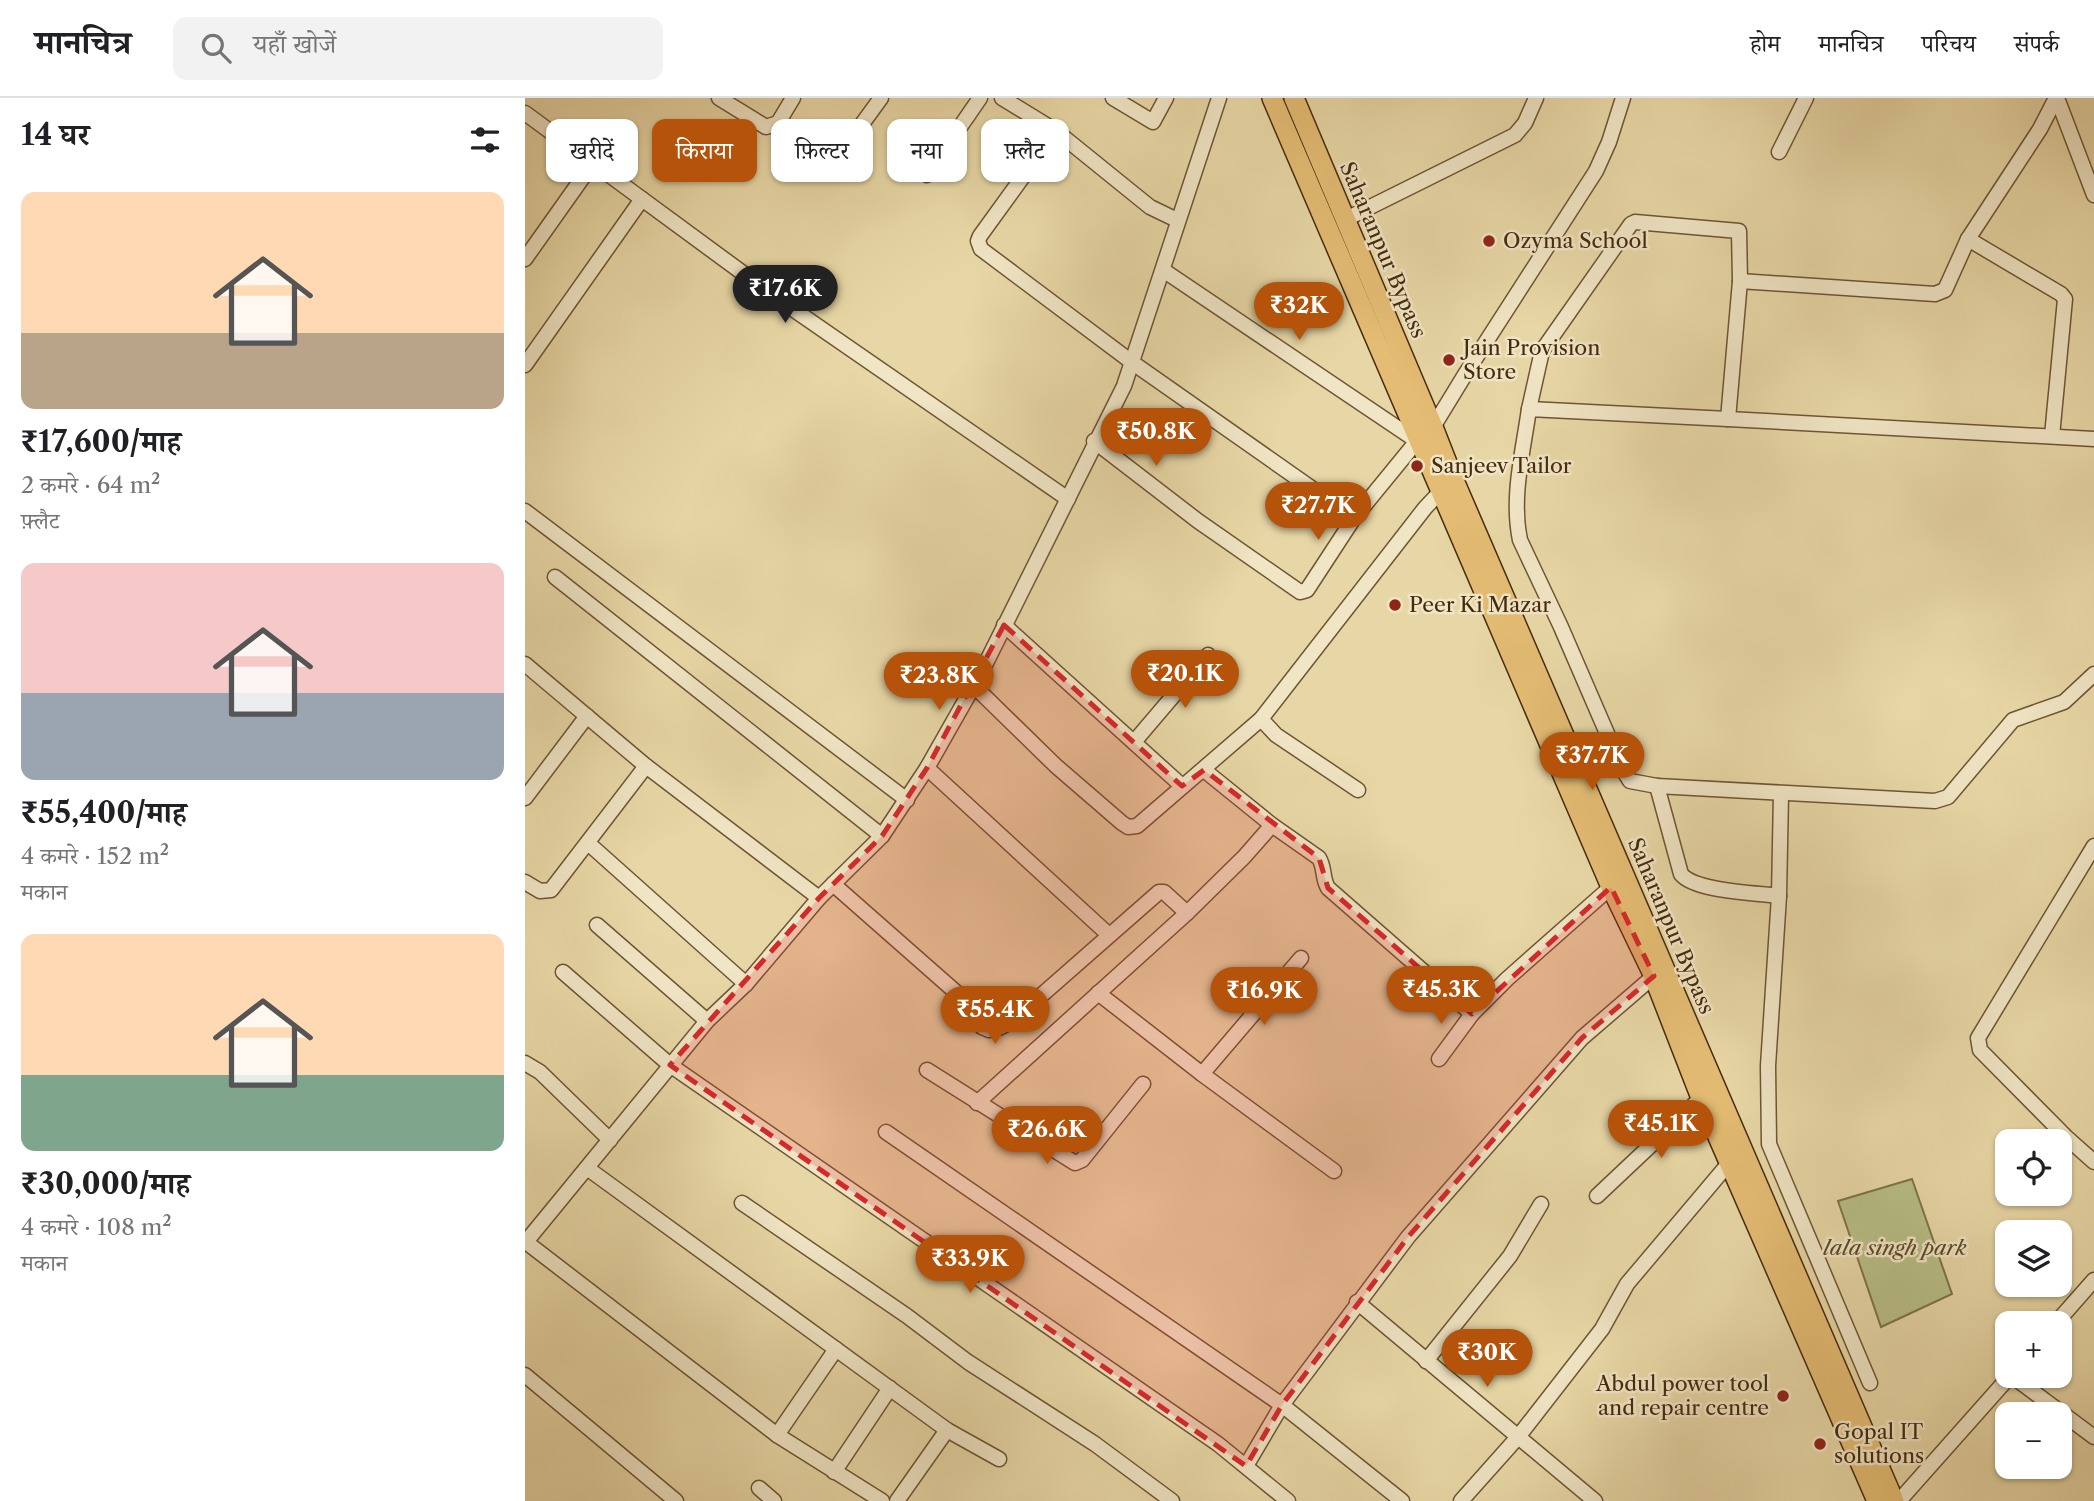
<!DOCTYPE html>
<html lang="hi">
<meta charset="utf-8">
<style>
body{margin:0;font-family:"Libre Caslon Text","Noto Serif Devanagari",serif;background:#f2f2f2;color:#202124;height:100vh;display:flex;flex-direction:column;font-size:26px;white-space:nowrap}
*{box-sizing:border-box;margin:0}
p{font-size:23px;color:#757577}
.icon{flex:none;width:38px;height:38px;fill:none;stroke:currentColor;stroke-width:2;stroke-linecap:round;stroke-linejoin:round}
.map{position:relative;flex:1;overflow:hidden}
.details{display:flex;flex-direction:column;background:#fff;width:525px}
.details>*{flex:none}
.hud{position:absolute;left:21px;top:21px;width:665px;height:63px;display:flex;gap:14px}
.controls{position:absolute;left:1470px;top:1031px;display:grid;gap:14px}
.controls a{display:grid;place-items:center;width:77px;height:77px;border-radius:14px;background:#fff;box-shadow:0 2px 5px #0004;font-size:35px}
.price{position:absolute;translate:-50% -60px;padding:0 16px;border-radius:24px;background:#b45309;color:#fff;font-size:23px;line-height:46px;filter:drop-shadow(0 2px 4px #0008)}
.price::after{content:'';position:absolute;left:50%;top:42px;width:21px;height:16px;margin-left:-10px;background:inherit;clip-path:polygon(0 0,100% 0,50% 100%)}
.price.selected{background:#222;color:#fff}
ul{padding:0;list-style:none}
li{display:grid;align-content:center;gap:14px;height:371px;padding:0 21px}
li span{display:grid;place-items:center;height:217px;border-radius:14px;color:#555}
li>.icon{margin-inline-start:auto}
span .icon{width:126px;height:126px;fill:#fffc;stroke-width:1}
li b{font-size:30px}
h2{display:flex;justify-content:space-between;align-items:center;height:84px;padding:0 21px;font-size:30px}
.pill{padding:0 24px;border-radius:14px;background:#fff;box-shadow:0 2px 5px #0004;font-size:24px;line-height:63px}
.pill.selected{background:#b45309;color:#fff}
header{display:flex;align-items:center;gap:42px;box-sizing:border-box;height:98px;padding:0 35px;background:#fff;border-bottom:2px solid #e0e0e0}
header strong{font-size:33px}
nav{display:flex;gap:38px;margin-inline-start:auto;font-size:24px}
.search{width:490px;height:63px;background:#f2f2f2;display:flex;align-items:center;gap:18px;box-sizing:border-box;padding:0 24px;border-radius:14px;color:#757577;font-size:26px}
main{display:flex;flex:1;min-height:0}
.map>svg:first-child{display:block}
.green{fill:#b8be86;stroke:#7e744a;stroke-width:2}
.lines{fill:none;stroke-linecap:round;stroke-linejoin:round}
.minor-casing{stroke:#6e5534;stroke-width:17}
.major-casing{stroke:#452a0e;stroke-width:22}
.minor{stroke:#f0e5c5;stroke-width:14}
.major{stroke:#e4bc73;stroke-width:19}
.marked{fill:#d62828;fill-opacity:0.2;stroke:#d62828;stroke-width:5;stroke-dasharray:14 9;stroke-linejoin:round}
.poi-dot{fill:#8f2418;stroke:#f0e5c5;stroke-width:2.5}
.labels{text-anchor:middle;stroke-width:5;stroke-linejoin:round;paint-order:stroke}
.poi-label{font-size:21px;fill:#452a0e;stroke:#f0e5c5;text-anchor:start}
.street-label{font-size:21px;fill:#452a0e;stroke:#f0e5c5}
.park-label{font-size:21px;font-style:italic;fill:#5c4826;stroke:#f0e5c5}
</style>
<header>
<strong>मानचित्र</strong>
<div class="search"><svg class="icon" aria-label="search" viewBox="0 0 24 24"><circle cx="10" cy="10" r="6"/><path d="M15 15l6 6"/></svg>यहाँ खोजें</div>
<nav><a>होम</a><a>मानचित्र</a><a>परिचय</a><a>संपर्क</a></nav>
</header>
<main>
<section class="details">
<h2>14 घर<svg class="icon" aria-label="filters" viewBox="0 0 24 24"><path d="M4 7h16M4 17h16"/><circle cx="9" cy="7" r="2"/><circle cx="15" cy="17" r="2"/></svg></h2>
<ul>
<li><span style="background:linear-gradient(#ffd9b3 65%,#b9a48a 0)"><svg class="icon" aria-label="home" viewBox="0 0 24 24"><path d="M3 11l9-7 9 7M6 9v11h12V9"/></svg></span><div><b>₹17,600/माह</b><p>2 कमरे · 64 m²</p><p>फ़्लैट</p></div></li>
<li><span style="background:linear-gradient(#f6c9c9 60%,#9aa5b1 0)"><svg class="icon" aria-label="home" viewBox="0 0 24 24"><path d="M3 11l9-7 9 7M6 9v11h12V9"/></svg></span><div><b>₹55,400/माह</b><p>4 कमरे · 152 m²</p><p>मकान</p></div></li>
<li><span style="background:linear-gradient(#ffd9b3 65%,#7fa58c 0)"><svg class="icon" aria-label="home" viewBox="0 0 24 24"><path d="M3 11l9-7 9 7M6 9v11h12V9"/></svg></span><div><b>₹30,000/माह</b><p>4 कमरे · 108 m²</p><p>मकान</p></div></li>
</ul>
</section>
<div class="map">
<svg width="1569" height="1403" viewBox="0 0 1569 1403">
<rect width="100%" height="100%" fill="#e8d7a6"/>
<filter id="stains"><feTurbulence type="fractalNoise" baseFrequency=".00286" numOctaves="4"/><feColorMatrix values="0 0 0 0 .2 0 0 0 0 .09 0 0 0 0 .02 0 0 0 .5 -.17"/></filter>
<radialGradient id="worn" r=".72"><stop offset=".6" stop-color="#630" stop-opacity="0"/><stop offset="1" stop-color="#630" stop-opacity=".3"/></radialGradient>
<path class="green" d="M1387,1081L1427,1196L1356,1229L1313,1103Z"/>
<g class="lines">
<defs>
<g id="minor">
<path d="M194,0L241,29L253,25L268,0"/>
<path d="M477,0L531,33L625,109L652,122"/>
<path d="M588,0L628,24L641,0"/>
<path d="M1531,0L1515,31L1443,141L1420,192L1410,196L1215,183L1203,321L1569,341"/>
<path d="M1532,0L1569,97"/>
<path d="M0,15L68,65"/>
<path d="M531,33L455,138L453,143L456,151L608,265L829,420"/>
<path d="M1254,54L1281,0"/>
<path d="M316,55L356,0"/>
<path d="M402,77L455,0"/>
<path d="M819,122L990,37L1000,25L1011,0"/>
<path d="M1443,141L1536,196L1540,201L1527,338"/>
<path d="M0,161L68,65L249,198L543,401"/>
<path d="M0,267L117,101"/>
<path d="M1004,311L1017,253L1106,126L1110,124L1214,133L1215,183"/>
<path d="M1203,321L1004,311C998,354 986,399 995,442L1036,529L1097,670L1105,683L1132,688L1410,703L1423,699L1488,622L1539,604L1569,576"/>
<path d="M908,329L941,275L1071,73L1084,44L1098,0"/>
<path d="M569,343L673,423L775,494L782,492L829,420L892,343L638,172"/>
<path d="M0,413L382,702"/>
<path d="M30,479L357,738"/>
<path d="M479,527L657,688"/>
<path d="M0,566L121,668L294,800"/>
<path d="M449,588L531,668L597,725L603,729L612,728L736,621L900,410L916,393"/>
<path d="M736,621L751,637L833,692"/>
<path d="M609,644L683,557"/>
<path d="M402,670L584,837"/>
<path d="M679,672L747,727L794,760C800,770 797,780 803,790L947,916"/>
<path d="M1132,688L1156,776C1169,793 1231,795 1254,798"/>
<path d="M1256,696L1254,798L1243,968L1244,1046L1345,1285"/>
<path d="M0,700L62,618"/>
<path d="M63,745L221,886"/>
<path d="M1569,748L1453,940L1455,952L1541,1039L1569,1064"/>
<path d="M0,784L15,793L26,792L121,668"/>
<path d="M308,786L433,896L457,929L464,932L474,930L486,924L634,794H639L662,815"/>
<path d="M72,827L182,923"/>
<path d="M38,874L145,967L693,1346L763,1403"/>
<path d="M573,895L677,976L809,1073"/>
<path d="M914,961L947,916L982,881L1086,789"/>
<path d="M0,965L15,974L85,1042"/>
<path d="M402,972L550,1065L557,1062L618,986"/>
<path d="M677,976L776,860"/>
<path d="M452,1005L662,815L719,759L747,727"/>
<path d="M361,1034L757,1307L877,1403"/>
<path d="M62,1070L422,1332L474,1361"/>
<path d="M1072,1098L1176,1000"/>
<path d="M217,1105L382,1218L443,1264L570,1346L647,1403"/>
<path d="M1,1144L252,1337L357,1403"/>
<path d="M0,1145L182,923L221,886L294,800L357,738L402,670L457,573L599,288L694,0"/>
<path d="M832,1204L1070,1403"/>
<path d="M1531,1225L1569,1182"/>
<path d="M901,1263L985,1158L1016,1106"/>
<path d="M0,1277L151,1403"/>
<path d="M1487,1278L1569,1339"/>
<path d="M252,1337L311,1251"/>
<path d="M721,1368L757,1307L883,1139L1057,940L1129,878"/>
<path d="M309,1374L365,1290"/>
<path d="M234,1390L249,1403"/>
<path d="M372,1403L422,1332"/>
<path d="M936,1403L993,1339L1077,1231L1102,1186L1205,1064"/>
<path d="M1374,1403L1485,1278"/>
</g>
<g id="major">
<path d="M747,0L1086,789L1127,874L1176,1000L1352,1403"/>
<path d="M769,0L908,329L928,380L1369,1403"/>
</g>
</defs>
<use href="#minor" class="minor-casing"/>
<use href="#major" class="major-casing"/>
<use href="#minor" class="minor"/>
<use href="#major" class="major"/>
</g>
<path class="marked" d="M479,527L657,688L679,672L794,760L803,790L947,916L1086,789L1129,878L1057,940L883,1139L757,1307L721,1368L145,967L294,800L357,738L402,670Z"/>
<g class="poi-dot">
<circle cx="964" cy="143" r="7"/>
<circle cx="924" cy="262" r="7"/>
<circle cx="892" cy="368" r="7"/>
<circle cx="870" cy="507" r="7"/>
<circle cx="1258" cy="1298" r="7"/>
<circle cx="1295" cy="1346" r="7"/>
</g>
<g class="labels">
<g class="poi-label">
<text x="978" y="150">Ozyma School</text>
<text x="938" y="257">Jain Provision<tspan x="938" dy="24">Store</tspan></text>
<text x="906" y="375">Sanjeev Tailor</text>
<text x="884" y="514">Peer Ki Mazar</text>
<text x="1244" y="1293" text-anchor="end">Abdul power tool<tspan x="1244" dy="24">and repair centre</tspan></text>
<text x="1309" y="1341">Gopal IT<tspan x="1309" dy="24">solutions</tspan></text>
</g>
<g class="street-label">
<text transform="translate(858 152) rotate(67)" y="7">Saharanpur Bypass</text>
<text transform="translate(1146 828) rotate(67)" y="7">Saharanpur Bypass</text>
</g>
<g class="park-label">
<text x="1370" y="1157">lala singh park</text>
</g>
</g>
<rect width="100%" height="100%" filter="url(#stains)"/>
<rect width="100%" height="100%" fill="url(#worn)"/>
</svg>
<div class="controls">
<a><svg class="icon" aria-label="locate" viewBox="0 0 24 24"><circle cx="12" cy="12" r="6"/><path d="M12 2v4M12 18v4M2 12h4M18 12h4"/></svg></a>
<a><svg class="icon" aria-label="layers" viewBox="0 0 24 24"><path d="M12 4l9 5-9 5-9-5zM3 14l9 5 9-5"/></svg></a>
<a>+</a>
<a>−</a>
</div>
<b class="price selected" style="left:260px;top:227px">₹17.6K</b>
<b class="price" style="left:774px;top:244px">₹32K</b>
<b class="price" style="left:631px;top:370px">₹50.8K</b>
<b class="price" style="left:793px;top:444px">₹27.7K</b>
<b class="price" style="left:660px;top:612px">₹20.1K</b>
<b class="price" style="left:414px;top:614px">₹23.8K</b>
<b class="price" style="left:1067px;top:694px">₹37.7K</b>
<b class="price" style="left:916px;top:928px">₹45.3K</b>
<b class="price" style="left:739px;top:929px">₹16.9K</b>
<b class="price" style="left:470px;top:948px">₹55.4K</b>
<b class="price" style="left:1136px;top:1062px">₹45.1K</b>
<b class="price" style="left:522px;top:1068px">₹26.6K</b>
<b class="price" style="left:445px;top:1197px">₹33.9K</b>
<b class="price" style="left:962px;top:1291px">₹30K</b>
<div class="hud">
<a class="pill">खरीदें</a>
<a class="pill selected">किराया</a>
<a class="pill">फ़िल्टर</a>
<a class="pill">नया</a>
<a class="pill">फ़्लैट</a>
</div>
</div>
</main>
